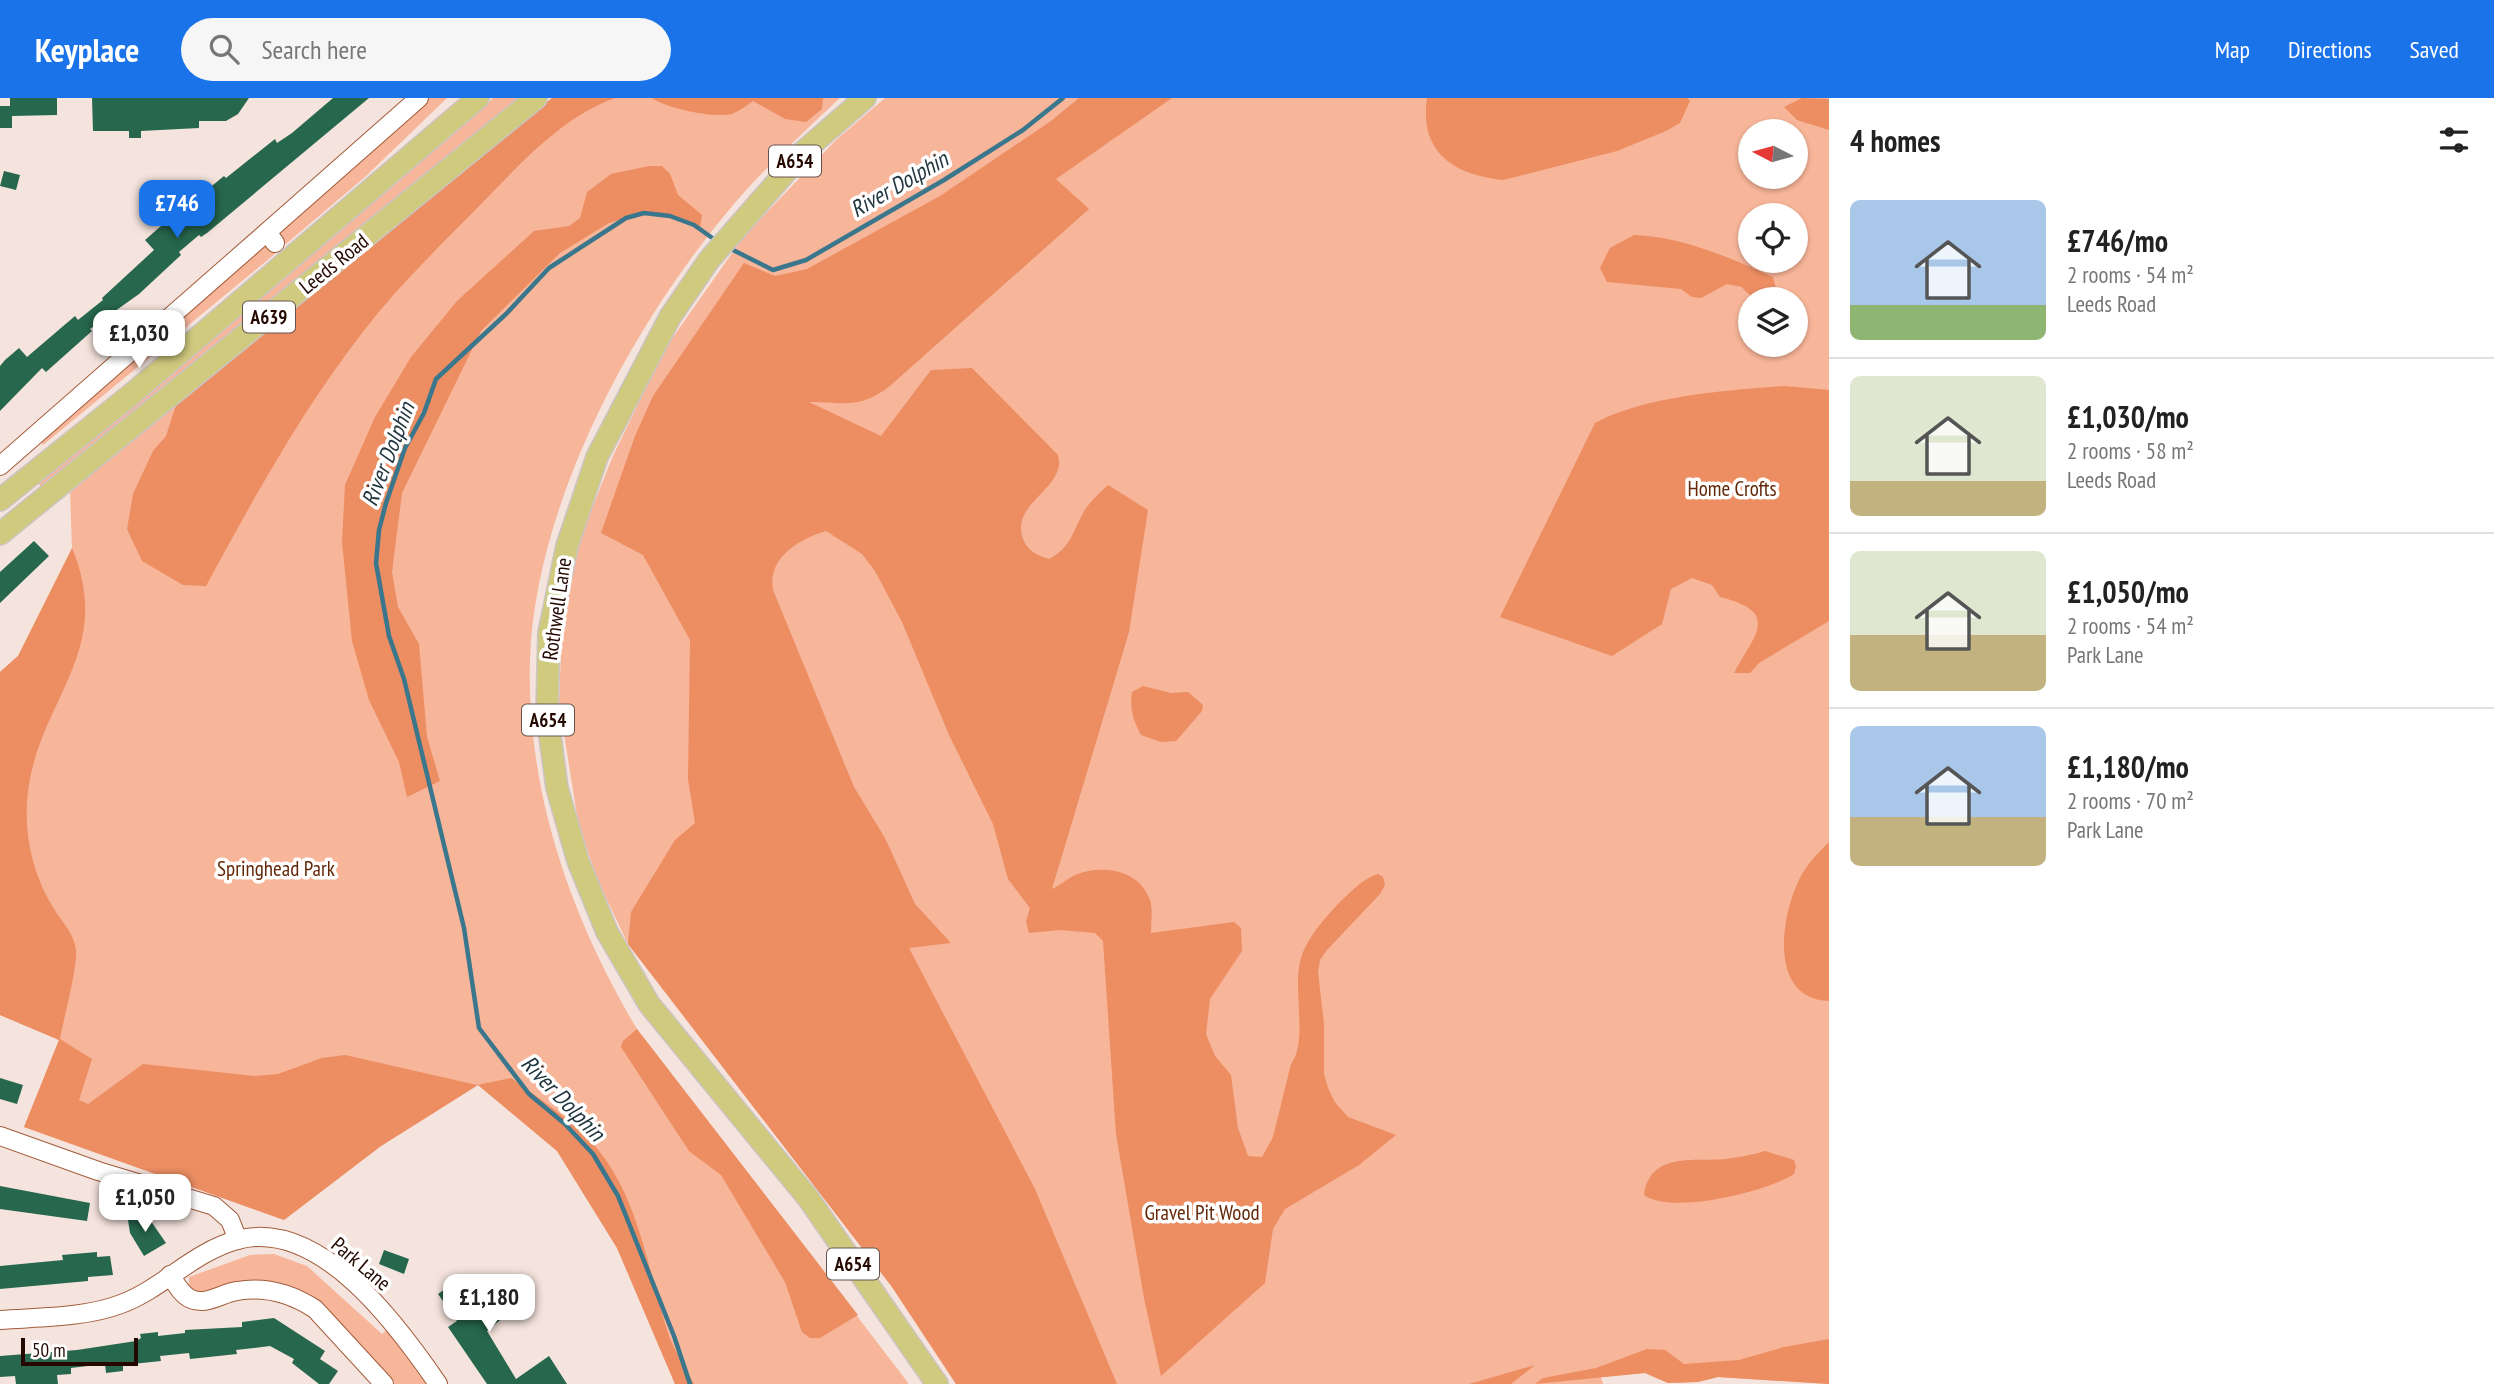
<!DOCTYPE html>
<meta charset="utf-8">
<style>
body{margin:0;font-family:"PT Sans Narrow",sans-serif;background:#f6f6f6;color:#222;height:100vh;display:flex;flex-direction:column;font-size:26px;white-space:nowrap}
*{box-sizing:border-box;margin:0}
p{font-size:23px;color:#767676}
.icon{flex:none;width:38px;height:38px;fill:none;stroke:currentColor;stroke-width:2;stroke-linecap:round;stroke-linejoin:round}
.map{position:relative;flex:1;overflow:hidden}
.side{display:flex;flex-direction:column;background:#fff;width:665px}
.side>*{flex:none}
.needle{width:46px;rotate:276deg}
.buttons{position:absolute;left:1738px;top:21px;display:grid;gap:14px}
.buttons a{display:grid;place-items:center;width:70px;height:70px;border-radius:50%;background:#fff;box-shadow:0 2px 5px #0004;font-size:35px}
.scale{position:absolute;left:21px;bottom:18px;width:117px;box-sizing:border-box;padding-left:7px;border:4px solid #240800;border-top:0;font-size:19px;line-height:24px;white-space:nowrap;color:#240800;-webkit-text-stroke:5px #fff;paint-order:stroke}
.price{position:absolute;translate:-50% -60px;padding:0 16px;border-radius:14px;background:#fff;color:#222;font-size:23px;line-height:46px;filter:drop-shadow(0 2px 4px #0008)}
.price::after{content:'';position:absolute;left:50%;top:42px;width:21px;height:16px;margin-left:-10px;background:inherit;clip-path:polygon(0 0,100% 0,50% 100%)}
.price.selected{background:#1a73e8;color:#fff}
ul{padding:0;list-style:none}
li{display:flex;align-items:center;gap:21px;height:175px;padding:0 21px}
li+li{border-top:2px solid #e0e0e0}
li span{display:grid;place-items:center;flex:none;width:196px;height:140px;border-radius:10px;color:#555}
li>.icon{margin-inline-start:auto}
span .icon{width:84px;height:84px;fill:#fffc;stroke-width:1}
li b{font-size:30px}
h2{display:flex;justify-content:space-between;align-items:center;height:84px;padding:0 21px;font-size:30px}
header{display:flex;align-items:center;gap:42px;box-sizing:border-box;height:98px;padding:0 35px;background:#1a73e8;color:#fff}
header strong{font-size:33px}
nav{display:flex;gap:38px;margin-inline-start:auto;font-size:24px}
.search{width:490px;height:63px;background:#f6f6f6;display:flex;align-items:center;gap:18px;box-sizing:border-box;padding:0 24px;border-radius:38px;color:#767676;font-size:26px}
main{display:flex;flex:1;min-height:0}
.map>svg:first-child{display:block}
.green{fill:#f7b599;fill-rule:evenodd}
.forest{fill:#ec8d62}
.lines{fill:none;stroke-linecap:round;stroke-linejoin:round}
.stream{stroke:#3a778d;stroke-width:4.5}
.building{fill:#27674d}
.minor-casing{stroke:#a25b3a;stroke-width:20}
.major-casing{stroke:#cac4c2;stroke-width:24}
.minor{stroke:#fff;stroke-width:18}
.major{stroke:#d0ca7f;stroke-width:21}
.labels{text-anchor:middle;stroke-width:7;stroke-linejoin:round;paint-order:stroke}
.shield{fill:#fff;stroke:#66524c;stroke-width:2}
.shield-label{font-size:19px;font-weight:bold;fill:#240800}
.street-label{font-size:21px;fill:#240800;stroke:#fff}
.park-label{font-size:21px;fill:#642808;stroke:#fff}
.water-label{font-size:23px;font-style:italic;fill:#20363f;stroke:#fff}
</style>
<header>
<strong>Keyplace</strong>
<div class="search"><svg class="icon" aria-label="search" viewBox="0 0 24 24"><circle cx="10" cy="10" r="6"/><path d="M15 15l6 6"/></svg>Search here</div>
<nav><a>Map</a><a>Directions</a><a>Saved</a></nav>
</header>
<main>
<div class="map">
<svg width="1829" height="1286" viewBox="0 0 1829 1286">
<rect width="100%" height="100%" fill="#f5e4dd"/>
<g class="green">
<path d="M427,0H447L366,78L286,146L279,133Z"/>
<path d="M493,0H521L42,390L38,385L398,84Z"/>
<path d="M552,0H840C809,29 778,58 749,89C642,207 536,398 530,560C526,693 570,818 637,931L909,1286H675L617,1150L557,1053L478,987L381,1048L284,1122L24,1029L59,942L0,917V574L18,558L72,451L70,392Z"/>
<path d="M885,0H1829V1286L1718,1279L1698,1284L1668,1285L1645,1275L1601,1279L1603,1286H956L892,1189L628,846L597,781L578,724L559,604L562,530L574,456L612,360L664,252L744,138L836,42ZM1750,33H1796V79H1750ZM1750,117H1796V163H1750ZM1750,201H1796V247H1750Z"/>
<path d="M262,146L276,155L43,347L40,343Z"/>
<path d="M274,1156L307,1168L382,1236L387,1232L426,1286H392L308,1199L202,1198L189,1190V1179L250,1157Z"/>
</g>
<g class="forest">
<path d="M552,0H615C562,19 521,65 482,105C443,145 401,185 366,230C303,310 255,398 206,488L183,487L142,463L127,431L133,396L153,353L166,338L176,307Z"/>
<path d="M652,0H823L822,11L806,24L785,21L753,3C747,7 741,12 734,15C719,22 665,10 652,0Z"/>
<path d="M1079,0H1172L1056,81L1089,111L891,287C860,312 844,304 809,304L881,338L931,272L972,270L1058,357C1058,360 1060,364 1059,367C1055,394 1014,407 1022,438C1026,452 1036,457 1049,461C1070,450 1072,436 1082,417C1087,406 1099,396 1108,387L1148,412L1129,534L1052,791C1059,788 1067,781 1075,777C1102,766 1139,771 1150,802C1153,812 1151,824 1151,835L1234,824L1241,830L1242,853L1210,901L1206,936L1215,958L1231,977L1238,1030L1248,1058L1262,1059L1273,1039L1291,966C1308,944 1293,893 1300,864C1305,842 1324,821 1339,805C1351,794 1362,781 1378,776L1383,779L1385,787L1380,796L1327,852L1320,862L1318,874L1324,926V976L1328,990L1334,1003L1348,1019L1396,1037L1359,1067L1285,1111L1273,1131L1265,1185L1161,1278L1144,1200L1116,1036L1103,843L1095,835L1060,832L1029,835L1026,823L1030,810L1008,781L993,726L949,637L902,524L875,473L862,456L826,433C799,441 767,460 773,492L854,689L885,740L915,806L951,845L909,850L1035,1091L1117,1286H956L892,1189L628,846L631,814L675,742L695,725L688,681L690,542L643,457L601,435L635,338L653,298L744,165L775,178L807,171L940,98L1051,23Z"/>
<path d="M1427,0H1687L1690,3L1680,25L1666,33L1617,53L1503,82C1453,77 1419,54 1427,0Z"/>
<path d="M1802,0L1829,1V32L1797,22L1784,9Z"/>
<path d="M649,68H662L670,76L678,97L702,117L700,130L669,117L642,115L609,125L560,155L481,233L402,395L392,474L398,509L419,546L427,639L440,683L407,699L399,664L369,602L352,543L342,444L345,387L375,319L411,259L457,203L534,133L569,128L580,120L587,94L611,76Z"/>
<path d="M1634,137C1683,139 1728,159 1773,179L1776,191C1765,202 1752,203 1742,189L1727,186L1701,200L1692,199L1681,191L1607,184L1600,170L1610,150Z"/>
<path d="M1784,288L1829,292V523L1759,565L1750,575H1734C1755,536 1781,514 1720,499L1712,487L1692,480L1671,491L1662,526L1612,558L1500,519L1595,325C1644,298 1729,292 1784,288Z"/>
<path d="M72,450C115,554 40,600 28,693C23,734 32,776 54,811C62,824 74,835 76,852C77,873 64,918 60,941L92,961L79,1002L88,1006L143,966L254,978L278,976L322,960L345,957L477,987L511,980C540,1001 571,1021 595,1048C640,1100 648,1175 669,1238C675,1254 686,1270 694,1286H675L617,1150L557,1053L478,987L381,1048L284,1122L24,1029L59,942L0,917V574L18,558Z"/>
<path d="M1143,588L1171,595L1188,594L1203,607L1202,613L1176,643L1161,644L1141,637C1134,624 1129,610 1132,594Z"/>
<path d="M1829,744V903C1767,901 1781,815 1801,778C1808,765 1819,754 1829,744Z"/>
<path d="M637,931L858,1217L820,1240H810L802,1234L785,1184L721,1077L689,1053L621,949L623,943Z"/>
<path d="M1765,1053L1794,1062L1796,1068L1794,1076C1767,1094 1671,1117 1644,1097C1650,1053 1695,1064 1726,1061C1739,1059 1753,1057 1765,1053Z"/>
<path d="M1829,1241V1286L1718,1279L1698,1284L1668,1285L1645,1275L1535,1286L1543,1280L1596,1270L1647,1251L1665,1252L1684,1266L1739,1262L1784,1249Z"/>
<path d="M1535,1267L1511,1286H1469Z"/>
</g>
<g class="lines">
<g class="stream">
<path d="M729,150L773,172L806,162L944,82L1023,32L1063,0"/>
<path d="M690,1286L674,1238L618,1098L593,1056L565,1026L529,996L479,930L464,830L404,581L389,538L376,465L379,432L386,405L405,350L424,315L436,281L506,216L549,170L626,120L644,115L670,118L694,127L718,144"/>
</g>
</g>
<g class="building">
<path d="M10,0H57V17L12,18V30H0V8H10Z"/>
<path d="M92,0H249L238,16L226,23H199V30L141,33V40H129V33H93Z"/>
<path d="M333,0H369L207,135L201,139L199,137L179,154L181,157L139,196L90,231L92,233L46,274L42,270L0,313V268L5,262L19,250L27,259L75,218L78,222L103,202L102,200L154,152L145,142L161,128L147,112L162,100L181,123L201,104L197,100L224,78L226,80L275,41L277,45L292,35Z"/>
<path d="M4,73L20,77L16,92L0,88Z"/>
<path d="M34,443L49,458L0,505V474Z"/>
<path d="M0,980L23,987L17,1006L0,1001Z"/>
<path d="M0,1088L90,1105L87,1123L0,1111Z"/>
<path d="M146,1116L166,1145L144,1158L130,1135L128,1122Z"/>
<path d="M384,1152L409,1161L404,1176L379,1166Z"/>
<path d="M97,1154V1159L110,1158L113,1177L88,1179V1183L0,1191V1168L63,1162L62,1157Z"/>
<path d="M488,1177L512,1212L487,1233L516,1281L549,1258L567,1286H487L448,1229L457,1223L438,1196L451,1187L456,1194L475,1180L477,1184Z"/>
<path d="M274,1220L325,1253L320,1261L338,1273L329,1286H319L292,1265L294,1261L270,1248L236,1252L237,1256L190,1261L189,1255L160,1258L161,1263L123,1267V1273L106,1275L105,1266L71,1270V1276L57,1277L58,1286H16L15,1278L0,1279V1258L77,1252L136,1243L141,1240L140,1236L158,1234V1238L185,1235V1232L242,1229V1224Z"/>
</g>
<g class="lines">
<defs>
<g id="minor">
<path d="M267,134L419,0"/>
<path d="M0,368L267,134L275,145"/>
<path d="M0,1038L98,1073L214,1108L230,1122L238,1142"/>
<path d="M170,1177C175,1184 181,1197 191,1201C206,1208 222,1195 237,1193C265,1188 292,1196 315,1211L384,1286"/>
<path d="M0,1222C39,1219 84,1220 121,1206C162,1191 193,1154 237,1142C320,1119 399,1229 438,1286"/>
</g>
<g id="major">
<path d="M865,0L804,53L709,162L670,219L597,359L567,448L549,535L547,616L557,690L578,763L607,834L649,906L808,1100L937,1286"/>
<path d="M0,402L133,295L478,0"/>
<path d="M0,436L536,0"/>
</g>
</defs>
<use href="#minor" class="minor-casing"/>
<use href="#major" class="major-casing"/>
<use href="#minor" class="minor"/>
<use href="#major" class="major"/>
</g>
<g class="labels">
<g class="shield">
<rect x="769" y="47.5" width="52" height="31" rx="5"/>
<rect x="243" y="203.5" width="52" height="31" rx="5"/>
<rect x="522" y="606.5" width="52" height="31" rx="5"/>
<rect x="827" y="1150.5" width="52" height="31" rx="5"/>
</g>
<g class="shield-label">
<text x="795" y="70">A654</text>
<text x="269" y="226">A639</text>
<text x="548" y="629">A654</text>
<text x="853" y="1173">A654</text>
</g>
<g class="street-label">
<text transform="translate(334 166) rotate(-39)" y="7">Leeds Road</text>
<text transform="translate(557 511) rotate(-82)" y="7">Rothwell Lane</text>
<text transform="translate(361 1166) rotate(40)" y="7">Park Lane</text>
</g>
<g class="park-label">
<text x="1732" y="398">Home Crofts</text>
<text x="276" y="778">Springhead Park</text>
<text x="1202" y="1122">Gravel Pit Wood</text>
</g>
<g class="water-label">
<text transform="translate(899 86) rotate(-30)" y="8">River Dolphin</text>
<text transform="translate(388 356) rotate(-69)" y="8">River Dolphin</text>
<text transform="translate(563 1000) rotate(46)" y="8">River Dolphin</text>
</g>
</g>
</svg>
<div class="buttons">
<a><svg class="needle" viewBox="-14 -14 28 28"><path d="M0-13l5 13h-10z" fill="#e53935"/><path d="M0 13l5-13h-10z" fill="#767676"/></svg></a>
<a><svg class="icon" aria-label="locate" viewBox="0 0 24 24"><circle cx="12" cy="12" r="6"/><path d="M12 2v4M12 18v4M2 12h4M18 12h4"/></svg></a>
<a><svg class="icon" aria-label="layers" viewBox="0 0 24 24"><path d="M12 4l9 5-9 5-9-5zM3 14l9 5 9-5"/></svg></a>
</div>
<div class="scale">50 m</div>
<b class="price selected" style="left:177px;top:142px">£746</b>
<b class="price" style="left:139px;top:272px">£1,030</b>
<b class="price" style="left:145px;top:1136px">£1,050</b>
<b class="price" style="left:489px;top:1236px">£1,180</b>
</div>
<section class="side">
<h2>4 homes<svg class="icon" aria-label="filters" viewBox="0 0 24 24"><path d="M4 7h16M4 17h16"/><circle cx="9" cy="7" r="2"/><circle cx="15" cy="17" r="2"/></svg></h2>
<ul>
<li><span style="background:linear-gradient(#a9c7e8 75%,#8fb573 0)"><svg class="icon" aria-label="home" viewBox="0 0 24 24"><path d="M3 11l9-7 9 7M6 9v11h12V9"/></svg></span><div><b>£746/mo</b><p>2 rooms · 54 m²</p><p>Leeds Road</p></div></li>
<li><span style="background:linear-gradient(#dfe7d0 75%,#c2b280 0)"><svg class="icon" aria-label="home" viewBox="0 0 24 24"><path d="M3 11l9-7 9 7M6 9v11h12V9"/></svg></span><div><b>£1,030/mo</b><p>2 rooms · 58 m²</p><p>Leeds Road</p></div></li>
<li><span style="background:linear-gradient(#dfe7d0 60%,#c2b280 0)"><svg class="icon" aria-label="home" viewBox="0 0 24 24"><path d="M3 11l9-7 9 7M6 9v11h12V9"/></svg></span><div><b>£1,050/mo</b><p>2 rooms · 54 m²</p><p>Park Lane</p></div></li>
<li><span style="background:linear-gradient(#a9c7e8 65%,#c2b280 0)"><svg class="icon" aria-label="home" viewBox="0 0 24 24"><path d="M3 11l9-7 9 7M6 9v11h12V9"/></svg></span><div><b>£1,180/mo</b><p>2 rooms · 70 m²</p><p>Park Lane</p></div></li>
</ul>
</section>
</main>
